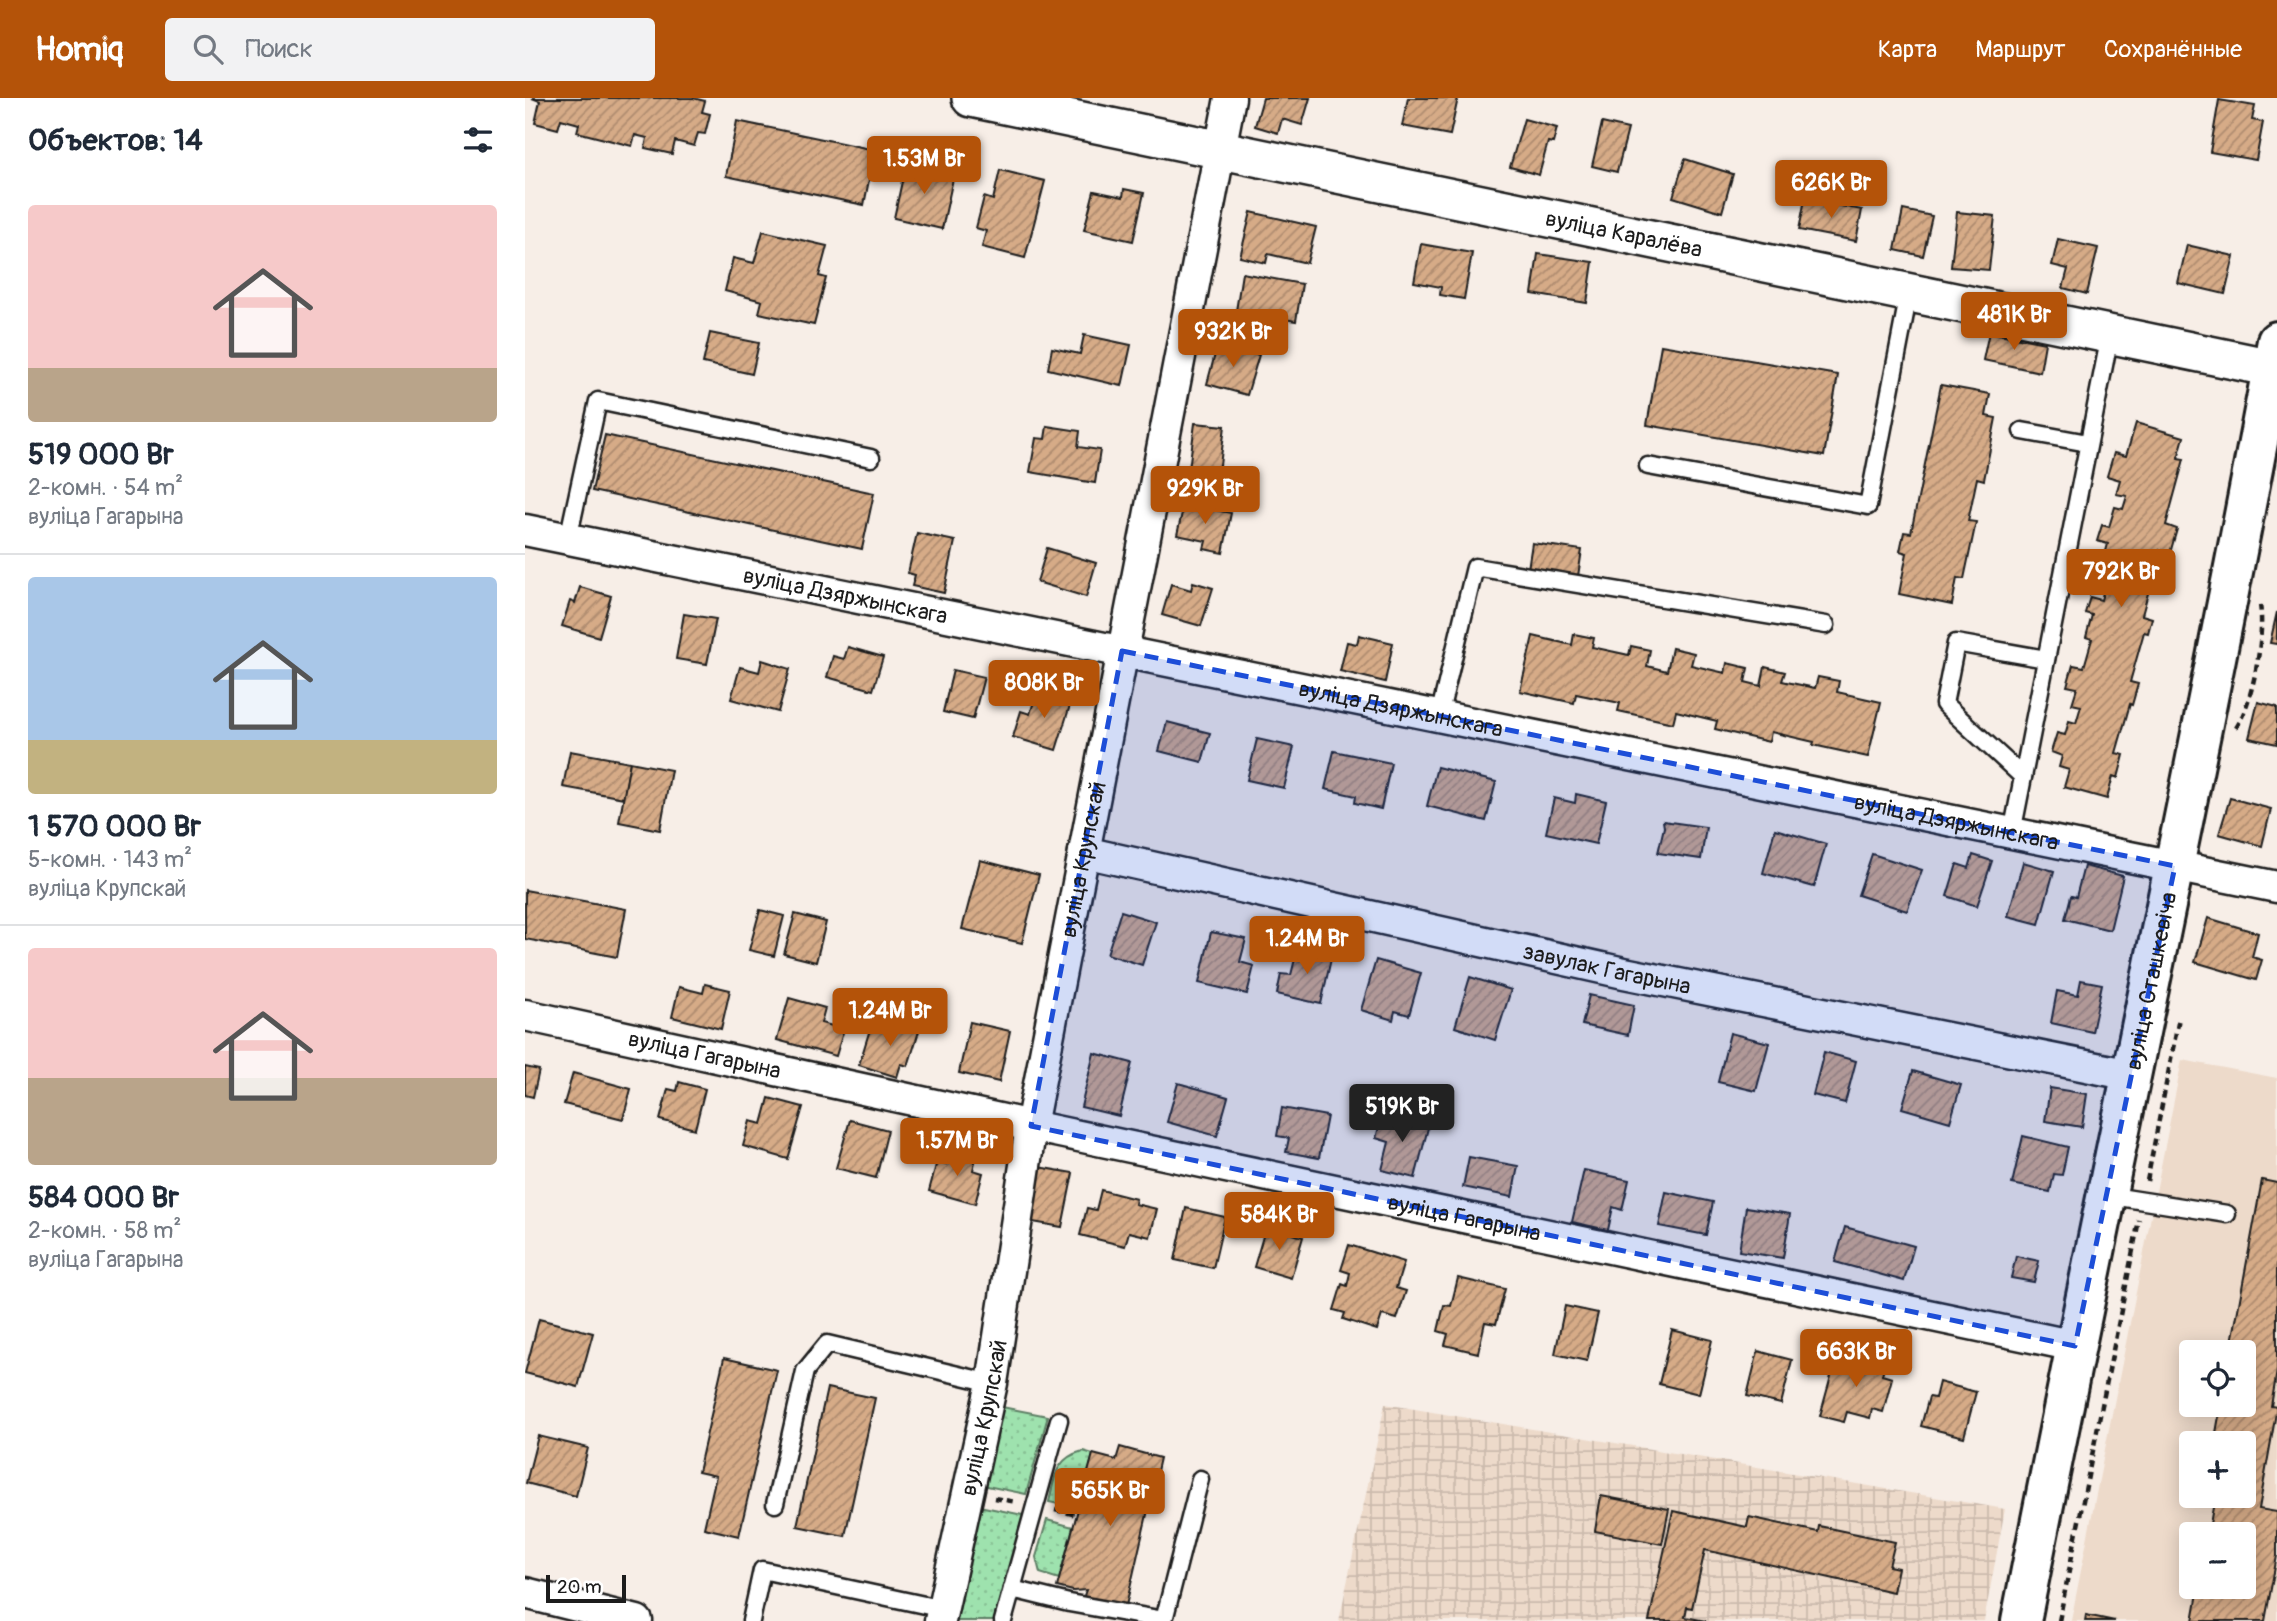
<!DOCTYPE html>
<html lang="ru">
<meta charset="utf-8">
<style>
body{margin:0;font-family:Pangolin,sans-serif;background:#f2f2f3;color:#1f2937;height:100vh;display:flex;flex-direction:column;font-size:26px;white-space:nowrap}
*{box-sizing:border-box;margin:0}
p{font-size:23px;color:#747a83}
.icon{flex:none;width:38px;height:38px;fill:none;stroke:currentColor;stroke-width:2;stroke-linecap:round;stroke-linejoin:round}
.map{position:relative;flex:1;overflow:hidden}
.drawer{display:flex;flex-direction:column;background:#fff;width:525px}
.drawer>*{flex:none}
.tools{position:absolute;left:1654px;top:1242px;display:grid;gap:14px}
.tools a{display:grid;place-items:center;width:77px;height:77px;border-radius:7px;background:#fff;box-shadow:0 4px 18px #0003;font-size:35px}
.scale{position:absolute;left:21px;bottom:18px;width:80px;box-sizing:border-box;padding-left:7px;border:4px solid #1c1c1c;border-top:0;font-size:19px;line-height:24px;white-space:nowrap;color:#1c1c1c;-webkit-text-stroke:5px #fff;paint-order:stroke}
.price{position:absolute;translate:-50% -60px;padding:0 16px;border-radius:7px;background:#b45309;color:#fff;font-size:23px;line-height:46px;filter:drop-shadow(0 2px 4px #0008)}
.price::after{content:'';position:absolute;left:50%;top:42px;width:21px;height:16px;margin-left:-10px;background:inherit;clip-path:polygon(0 0,100% 0,50% 100%)}
.price.on{background:#222;color:#fff}
ul{padding:0;list-style:none}
li{display:grid;align-content:center;gap:14px;height:371px;padding:0 28px}
li+li{border-top:2px solid #e0e1e3}
li span{display:grid;place-items:center;height:217px;border-radius:7px;color:#555}
li>.icon{margin-inline-start:auto}
span .icon{width:126px;height:126px;fill:#fffc;stroke-width:1}
li b{font-size:30px}
h2{display:flex;justify-content:space-between;align-items:center;height:84px;padding:0 28px;font-size:30px}
header{display:flex;align-items:center;gap:42px;box-sizing:border-box;height:98px;padding:0 35px;background:#b45309;color:#fff}
header strong{font-size:33px}
nav{display:flex;gap:38px;margin-inline-start:auto;font-size:24px}
.search{width:490px;height:63px;background:#f2f2f3;display:flex;align-items:center;gap:18px;box-sizing:border-box;padding:0 24px;border-radius:7px;color:#747a83;font-size:26px}
main{display:flex;flex:1;min-height:0}
.map>svg:first-child{display:block}
.built{fill:#eddaca;fill-rule:evenodd}
.industrial{fill:url(#industrial-grid)}
.grass{fill:url(#grass-dots);stroke:#5d7f65;stroke-width:2}
.building{fill:url(#building-hatch);stroke:#1c1c1c;stroke-width:2}
.lines{fill:none;stroke-linecap:round;stroke-linejoin:round}
.service-casing{stroke:#1c1c1c;stroke-width:21}
.minor-casing{stroke:#1c1c1c;stroke-width:35}
.tertiary-casing{stroke:#1c1c1c;stroke-width:42}
.secondary-casing{stroke:#1c1c1c;stroke-width:44}
.path{stroke:#1c1c1c;stroke-width:4.5;stroke-dasharray:7 5;stroke-linecap:butt}
.service{stroke:#fff;stroke-width:16}
.minor{stroke:#fff;stroke-width:30}
.tertiary{stroke:#fff;stroke-width:37}
.secondary{stroke:#fff;stroke-width:38}
.marked{fill:#1d4ed8;fill-opacity:0.2;stroke:#1d4ed8;stroke-width:5;stroke-dasharray:14 9;stroke-linejoin:round}
.labels{text-anchor:middle;stroke-width:5;stroke-linejoin:round;paint-order:stroke}
.street-label{font-size:23px;fill:#1c1c1c;stroke:#fff}
</style>
<header>
<strong>Homiq</strong>
<div class="search"><svg class="icon" aria-label="search" viewBox="0 0 24 24"><circle cx="10" cy="10" r="6"/><path d="M15 15l6 6"/></svg>Поиск</div>
<nav><a>Карта</a><a>Маршрут</a><a>Сохранённые</a></nav>
</header>
<main>
<section class="drawer">
<h2>Объектов: 14<svg class="icon" aria-label="filters" viewBox="0 0 24 24"><path d="M4 7h16M4 17h16"/><circle cx="9" cy="7" r="2"/><circle cx="15" cy="17" r="2"/></svg></h2>
<ul>
<li><span style="background:linear-gradient(#f6c9c9 75%,#b9a48a 0)"><svg class="icon" aria-label="home" viewBox="0 0 24 24"><path d="M3 11l9-7 9 7M6 9v11h12V9"/></svg></span><div><b>519 000 Br</b><p>2-комн. · 54 m²</p><p>вуліца Гагарына</p></div></li>
<li><span style="background:linear-gradient(#a9c7e8 75%,#c2b280 0)"><svg class="icon" aria-label="home" viewBox="0 0 24 24"><path d="M3 11l9-7 9 7M6 9v11h12V9"/></svg></span><div><b>1 570 000 Br</b><p>5-комн. · 143 m²</p><p>вуліца Крупскай</p></div></li>
<li><span style="background:linear-gradient(#f6c9c9 60%,#b9a48a 0)"><svg class="icon" aria-label="home" viewBox="0 0 24 24"><path d="M3 11l9-7 9 7M6 9v11h12V9"/></svg></span><div><b>584 000 Br</b><p>2-комн. · 58 m²</p><p>вуліца Гагарына</p></div></li>
</ul>
</section>
<div class="map">
<svg width="1752" height="1523" viewBox="0 0 1752 1523">
<defs>
<pattern id="industrial-grid" width="8" height="8" patternUnits="userSpaceOnUse" patternTransform="scale(1.75)"><rect width="8" height="8" fill="#eddaca"/><path d="M0 4h8M4 0v8" fill="none" stroke="#cbbaad"/></pattern>
<pattern id="grass-dots" width="8" height="8" patternUnits="userSpaceOnUse" patternTransform="scale(1.75)"><rect width="8" height="8" fill="#9ee2ae"/><path d="M2 2h.1M6 6h.1" fill="none" stroke="#88c195" stroke-width="1.8" stroke-linecap="round"/></pattern>
<pattern id="building-hatch" width="6" height="6" patternUnits="userSpaceOnUse" patternTransform="scale(1.75)"><rect width="6" height="6" fill="#d6ab87"/><path d="M-1 1l2-2M0 6l6-6M5 7l2-2" fill="none" stroke="#ad8a6e"/></pattern>
</defs>
<rect width="100%" height="100%" fill="#f7eee7"/>
<filter id="ink" filterUnits="userSpaceOnUse"><feTurbulence type="fractalNoise" baseFrequency=".0143" numOctaves="2"/><feDisplacementMap in="SourceGraphic" scale="14" xChannelSelector="R" yChannelSelector="G"/><feConvolveMatrix kernelMatrix="1 2 1 2 8 2 1 2 1" color-interpolation-filters="sRGB"/></filter>
<g filter="url(#ink)">
<path class="built" d="M1657,962L1752,980V1523H1546ZM1666,1255H1718V1307H1666ZM1666,1346H1718V1398H1666ZM1666,1437H1718V1489H1666Z"/>
<path class="industrial" d="M860,1306L1480,1411L1459,1523H814Z"/>
<g class="grass">
<path d="M477,1309L523,1318L501,1396L457,1387Z"/>
<path d="M558,1353L568,1356L554,1410L524,1404C530,1379 530,1360 558,1353Z"/>
<path d="M454,1408L498,1417L470,1523H425Z"/>
<path d="M522,1422L548,1429L534,1481L515,1475L511,1459Z"/>
</g>
<g class="building">
<path d="M7,0H168L180,3L177,14L185,16L180,36L173,35L169,48L150,43L147,56L120,50L122,40L110,37L107,48L52,34L54,26L36,21L33,31L10,25L15,3Z"/>
<path d="M738,0H785L777,27L757,21L753,35L730,28Z"/>
<path d="M883,0H933L925,37L877,28Z"/>
<path d="M1694,2L1730,8L1727,22L1738,24L1731,62L1685,54Z"/>
<path d="M999,21L1032,30L1028,45L1023,44L1014,77L985,69Z"/>
<path d="M212,23L350,52L339,107L201,78Z"/>
<path d="M1077,25L1103,31L1092,74L1067,68Z"/>
<path d="M1160,61L1208,76L1197,114L1148,99Z"/>
<path d="M381,65L429,76L417,131L369,120Z"/>
<path d="M475,72L520,83L500,160L457,149L461,133L451,130L459,99L468,102Z"/>
<path d="M599,91L619,95L608,143L559,132L569,93L598,99Z"/>
<path d="M1280,101L1337,112L1331,143L1274,132Z"/>
<path d="M1378,112L1407,118L1398,158L1370,152Z"/>
<path d="M726,114L791,129L782,165L743,156L741,165L715,159Z"/>
<path d="M1432,114L1470,118L1464,172L1426,169Z"/>
<path d="M238,133L302,148L294,178L301,180L289,227L234,215L237,203L200,193L208,160L229,165Z"/>
<path d="M1533,141L1573,150L1562,196L1538,190L1543,171L1527,167Z"/>
<path d="M896,146L947,155L939,201L915,197L916,189L889,184Z"/>
<path d="M1662,147L1709,158L1700,196L1653,185Z"/>
<path d="M1013,156L1068,164L1062,205L1007,196Z"/>
<path d="M717,175L777,186L771,223L711,213Z"/>
<path d="M1464,234L1520,245L1515,274L1458,262Z"/>
<path d="M185,235L234,245L227,276L178,265Z"/>
<path d="M559,237L606,247L597,288L523,271L527,250L555,256Z"/>
<path d="M693,245L734,257L722,297L682,286Z"/>
<path d="M1136,247L1313,277L1299,358L1122,327Z"/>
<path d="M1416,287L1465,296L1461,318L1471,320L1459,382L1452,380L1443,423L1451,424L1439,481L1432,480L1427,507L1374,496L1382,455L1375,453L1379,434L1386,435Z"/>
<path d="M670,325L700,328L693,383L663,379Z"/>
<path d="M1611,325L1659,339L1653,360L1659,361L1641,427L1652,431L1645,455L1635,452L1617,517L1627,520L1623,535L1619,534L1605,584L1613,586L1607,607L1605,606L1591,655L1599,657L1593,680L1588,678L1582,701L1539,689L1544,672L1534,669L1537,658L1526,654L1532,635L1540,637L1544,623L1551,625L1556,608L1547,606L1552,590L1542,588L1548,567L1559,569L1567,541L1561,539L1567,517L1560,515L1565,499L1576,502L1586,466L1578,464L1583,446L1572,443L1577,427L1584,429L1590,409L1598,411L1602,398L1591,396L1595,382L1582,378L1589,355L1601,358Z"/>
<path d="M522,328L555,333L553,349L575,352L570,385L505,374L511,340L520,341Z"/>
<path d="M80,337L349,395L337,451L67,393Z"/>
<path d="M659,406L706,415L698,455L679,451L681,443L652,437Z"/>
<path d="M392,435L430,443L419,495L387,488L390,477L383,475Z"/>
<path d="M1007,445L1057,452L1053,478L1003,471Z"/>
<path d="M522,450L571,465L561,499L512,484Z"/>
<path d="M668,484L688,490L676,528L637,517L646,486L666,492Z"/>
<path d="M55,489L86,498L74,539L37,528L45,503L50,505Z"/>
<path d="M1752,514V546L1745,545Z"/>
<path d="M159,516L191,521L182,566L151,561Z"/>
<path d="M1049,536L1069,540L1067,549L1104,557L1106,548L1125,552L1122,568L1142,573L1147,550L1169,555L1166,567L1200,575L1202,565L1223,570L1220,584L1236,588L1240,569L1260,574L1257,583L1290,590L1293,579L1314,583L1312,594L1356,604L1343,659L1288,647L1289,644L1246,634L1244,644L1190,631L1192,623L1151,613L1148,625L1093,613L1095,605L1051,596L1049,605L995,593L1008,538L1047,547Z"/>
<path d="M834,537L868,545L860,584L815,573L822,544L832,546Z"/>
<path d="M323,549L358,559L348,592L302,579L308,558L319,561Z"/>
<path d="M237,562L265,571L253,614L206,601L215,569L234,574Z"/>
<path d="M428,572L459,579L448,621L418,614Z"/>
<path d="M513,591L547,601L531,652L488,639L496,613L505,616Z"/>
<path d="M1733,604L1752,609V646L1724,640Z"/>
<path d="M642,624L685,635L677,664L634,653Z"/>
<path d="M732,641L769,649L759,690L722,682Z"/>
<path d="M45,653L105,664L99,700L38,689Z"/>
<path d="M809,653L866,665L856,711L830,705L831,698L800,691Z"/>
<path d="M105,664L146,672L135,732L94,724Z"/>
<path d="M912,669L971,684L961,723L902,708Z"/>
<path d="M1051,696L1081,703L1071,746L1021,735L1029,700L1050,705Z"/>
<path d="M1705,700L1746,711L1737,748L1694,736Z"/>
<path d="M1138,723L1181,729L1176,761L1133,755L1139,729Z"/>
<path d="M1250,731L1301,746L1289,789L1238,775Z"/>
<path d="M1347,756L1397,772L1382,813L1333,797Z"/>
<path d="M1448,757L1467,763L1452,808L1422,798L1432,766L1444,770Z"/>
<path d="M455,762L514,777L497,845L437,831Z"/>
<path d="M1498,764L1529,773L1514,826L1483,818Z"/>
<path d="M1559,768L1598,778L1585,832L1540,821L1546,798L1551,799Z"/>
<path d="M0,792L101,811L92,859L0,841Z"/>
<path d="M235,812L259,818L249,858L224,852Z"/>
<path d="M596,813L631,824L617,867L582,856Z"/>
<path d="M270,816L301,824L291,864L259,856Z"/>
<path d="M1683,820L1733,835L1727,859L1737,862L1731,882L1670,864Z"/>
<path d="M686,834L721,841L715,864L729,868L722,896L674,885Z"/>
<path d="M773,849L807,856L796,906L752,896L756,876L766,877Z"/>
<path d="M851,862L896,875L884,917L870,913L868,922L836,912Z"/>
<path d="M945,879L986,892L970,942L930,929Z"/>
<path d="M1556,882L1577,886L1567,934L1526,925L1532,893L1553,897Z"/>
<path d="M180,886L205,892L196,931L147,919L154,889L178,895Z"/>
<path d="M1064,897L1109,907L1103,937L1057,927Z"/>
<path d="M264,900L300,910L296,925L319,931L311,958L252,942Z"/>
<path d="M369,922L395,930L383,968L376,966L372,979L334,967L346,928L365,934Z"/>
<path d="M445,924L485,933L474,984L434,975Z"/>
<path d="M1205,935L1244,945L1231,993L1193,984Z"/>
<path d="M1299,954L1331,963L1320,1005L1288,997Z"/>
<path d="M569,955L607,965L594,1018L556,1009Z"/>
<path d="M0,969L14,972L8,999L0,997Z"/>
<path d="M1388,973L1436,987L1425,1024L1377,1010Z"/>
<path d="M48,975L106,991L98,1021L39,1006Z"/>
<path d="M154,984L180,991L170,1031L135,1022L143,991L152,993Z"/>
<path d="M653,985L703,999L692,1038L642,1024Z"/>
<path d="M1525,990L1562,996L1557,1029L1520,1023Z"/>
<path d="M244,1000L278,1009L263,1061L218,1048L225,1023L237,1026Z"/>
<path d="M757,1010L802,1018L794,1060L761,1054L764,1040L752,1038Z"/>
<path d="M858,1014L904,1026L890,1080L857,1072L864,1044L851,1040Z"/>
<path d="M325,1022L363,1032L351,1080L311,1070Z"/>
<path d="M1498,1038L1543,1049L1537,1077L1529,1076L1525,1094L1487,1086Z"/>
<path d="M424,1053L451,1060L448,1072L458,1075L450,1106L404,1093L412,1063L421,1066Z"/>
<path d="M944,1059L993,1068L987,1099L938,1089Z"/>
<path d="M513,1069L548,1075L537,1129L502,1123Z"/>
<path d="M1059,1072L1104,1082L1097,1112L1088,1109L1083,1132L1047,1124Z"/>
<path d="M1737,1082L1752,1085V1273L1746,1308L1752,1309L1734,1411L1752,1414V1458L1740,1523H1668L1674,1489H1718V1437H1683L1689,1404L1697,1405L1699,1398H1718V1346H1689L1696,1307H1718V1255H1705Z"/>
<path d="M576,1092L611,1101L610,1106L632,1111L625,1139L604,1134L600,1148L555,1137L562,1110L571,1112Z"/>
<path d="M1141,1094L1188,1104L1181,1137L1134,1128Z"/>
<path d="M1221,1109L1265,1116L1258,1160L1214,1153Z"/>
<path d="M661,1110L700,1119L688,1170L650,1162Z"/>
<path d="M741,1128L778,1139L766,1180L729,1169Z"/>
<path d="M1320,1129L1389,1148L1379,1183L1310,1164Z"/>
<path d="M824,1147L879,1164L871,1190L881,1193L872,1221L857,1217L852,1232L818,1221L820,1215L809,1212L817,1186L822,1188L825,1175L816,1172Z"/>
<path d="M1491,1158L1514,1163L1509,1184L1486,1180Z"/>
<path d="M933,1180L980,1191L971,1226L960,1224L953,1255L920,1247L923,1236L913,1233L919,1207L926,1208Z"/>
<path d="M1040,1208L1073,1215L1062,1263L1030,1256Z"/>
<path d="M14,1221L68,1235L53,1289L0,1275Z"/>
<path d="M1147,1232L1187,1242L1174,1296L1134,1286Z"/>
<path d="M1233,1253L1267,1262L1256,1306L1222,1298Z"/>
<path d="M1321,1254L1360,1264L1357,1277L1367,1280L1358,1314L1347,1311L1345,1320L1322,1314L1319,1324L1295,1318L1308,1271L1316,1273Z"/>
<path d="M199,1260L252,1272L214,1438L179,1430L191,1378L173,1374Z"/>
<path d="M1414,1284L1451,1294L1439,1339L1396,1328L1404,1299L1410,1300Z"/>
<path d="M302,1290L350,1300L320,1438L272,1428Z"/>
<path d="M13,1338L63,1350L51,1398L1,1385Z"/>
<path d="M595,1349L635,1360L600,1512L557,1503L561,1492L548,1493L532,1489L568,1356L591,1362Z"/>
<path d="M1076,1398L1144,1411L1137,1446L1070,1433Z"/>
<path d="M1148,1413L1222,1429L1224,1419L1293,1434L1294,1428L1370,1444L1364,1468L1373,1470L1368,1494L1180,1452L1167,1510L1162,1509L1160,1519L1181,1523H1124Z"/>
<path d="M1561,1517L1590,1523H1560Z"/>
</g>
<g class="lines">
<defs>
<g id="service">
<path d="M1497,333L1563,345"/>
<path d="M1123,368L1343,408L1384,195"/>
<path d="M43,441L73,303L346,360"/>
<path d="M914,618L950,469L1301,527"/>
<path d="M1498,679L1419,606L1431,545L1521,561"/>
<path d="M1487,735L1585,237"/>
<path d="M1581,1097L1702,1116"/>
<path d="M250,1406L280,1273L302,1246L467,1285"/>
<path d="M487,1491L544,1505L639,1522L675,1381"/>
<path d="M226,1523L237,1472L418,1511"/>
<path d="M478,1523L534,1322"/>
</g>
<g id="minor">
<path id="s1" d="M0,432L1752,789"/>
<path id="s2" d="M559,754L1099,875L1606,977"/>
<path id="s3" d="M0,917L506,1028L1550,1248"/>
<path d="M0,1495L112,1523"/>
<path id="s4" d="M415,1523L467,1285L506,1028L705,0"/>
</g>
<g id="tertiary">
<path id="s5" d="M446,0L1752,271"/>
</g>
<g id="secondary">
<path id="s6" d="M1496,1523C1579,1096 1673,671 1752,243"/>
</g>
</defs>
<use href="#service" class="service-casing"/>
<use href="#minor" class="minor-casing"/>
<use href="#tertiary" class="tertiary-casing"/>
<use href="#secondary" class="secondary-casing"/>
<g class="path">
<path d="M1711,630C1728,604 1740,538 1735,507"/>
<path d="M1622,1083L1654,920"/>
<path d="M469,1400L491,1404"/>
<path d="M530,1412L552,1417"/>
<path d="M1534,1523L1614,1122"/>
</g>
<use href="#service" class="service"/>
<use href="#minor" class="minor"/>
<use href="#tertiary" class="tertiary"/>
<use href="#secondary" class="secondary"/>
</g>
</g>
<path class="marked" d="M597,553L1650,768L1550,1248L506,1028Z"/>
<g class="labels">
<g class="street-label">
<text dy="8" stroke="none"><textPath href="#s5" startOffset="667">вуліца Каралёва</textPath></text>
<text dy="8" stroke="none"><textPath href="#s1" startOffset="327">вуліца Дзяржынскага</textPath></text>
<text dy="8" stroke="none"><textPath href="#s1" startOffset="894">вуліца Дзяржынскага</textPath></text>
<text dy="8" stroke="none"><textPath href="#s1" startOffset="1461">вуліца Дзяржынскага</textPath></text>
<text dy="8" stroke="none"><textPath href="#s4" startOffset="775">вуліца Крупскай</textPath></text>
<text dy="8" stroke="none"><textPath href="#s2" startOffset="536">завулак Гагарына</textPath></text>
<text dy="8" stroke="none"><textPath href="#s6" startOffset="653">вуліца Сташкевіча</textPath></text>
<text dy="8" stroke="none"><textPath href="#s3" startOffset="184">вуліца Гагарына</textPath></text>
<text dy="8" stroke="none"><textPath href="#s3" startOffset="961">вуліца Гагарына</textPath></text>
<text dy="8" stroke="none"><textPath href="#s4" startOffset="208">вуліца Крупскай</textPath></text>
</g>
</g>
</svg>
<div class="tools">
<a><svg class="icon" aria-label="locate" viewBox="0 0 24 24"><circle cx="12" cy="12" r="6"/><path d="M12 2v4M12 18v4M2 12h4M18 12h4"/></svg></a>
<a>+</a>
<a>−</a>
</div>
<div class="scale">20 m</div>
<b class="price" style="left:399px;top:98px">1.53M Br</b>
<b class="price" style="left:1306px;top:122px">626K Br</b>
<b class="price" style="left:1489px;top:254px">481K Br</b>
<b class="price" style="left:708px;top:271px">932K Br</b>
<b class="price" style="left:680px;top:428px">929K Br</b>
<b class="price" style="left:1596px;top:511px">792K Br</b>
<b class="price" style="left:519px;top:622px">808K Br</b>
<b class="price" style="left:782px;top:878px">1.24M Br</b>
<b class="price" style="left:365px;top:950px">1.24M Br</b>
<b class="price on" style="left:877px;top:1046px">519K Br</b>
<b class="price" style="left:432px;top:1080px">1.57M Br</b>
<b class="price" style="left:754px;top:1154px">584K Br</b>
<b class="price" style="left:1331px;top:1291px">663K Br</b>
<b class="price" style="left:585px;top:1430px">565K Br</b>
</div>
</main>
